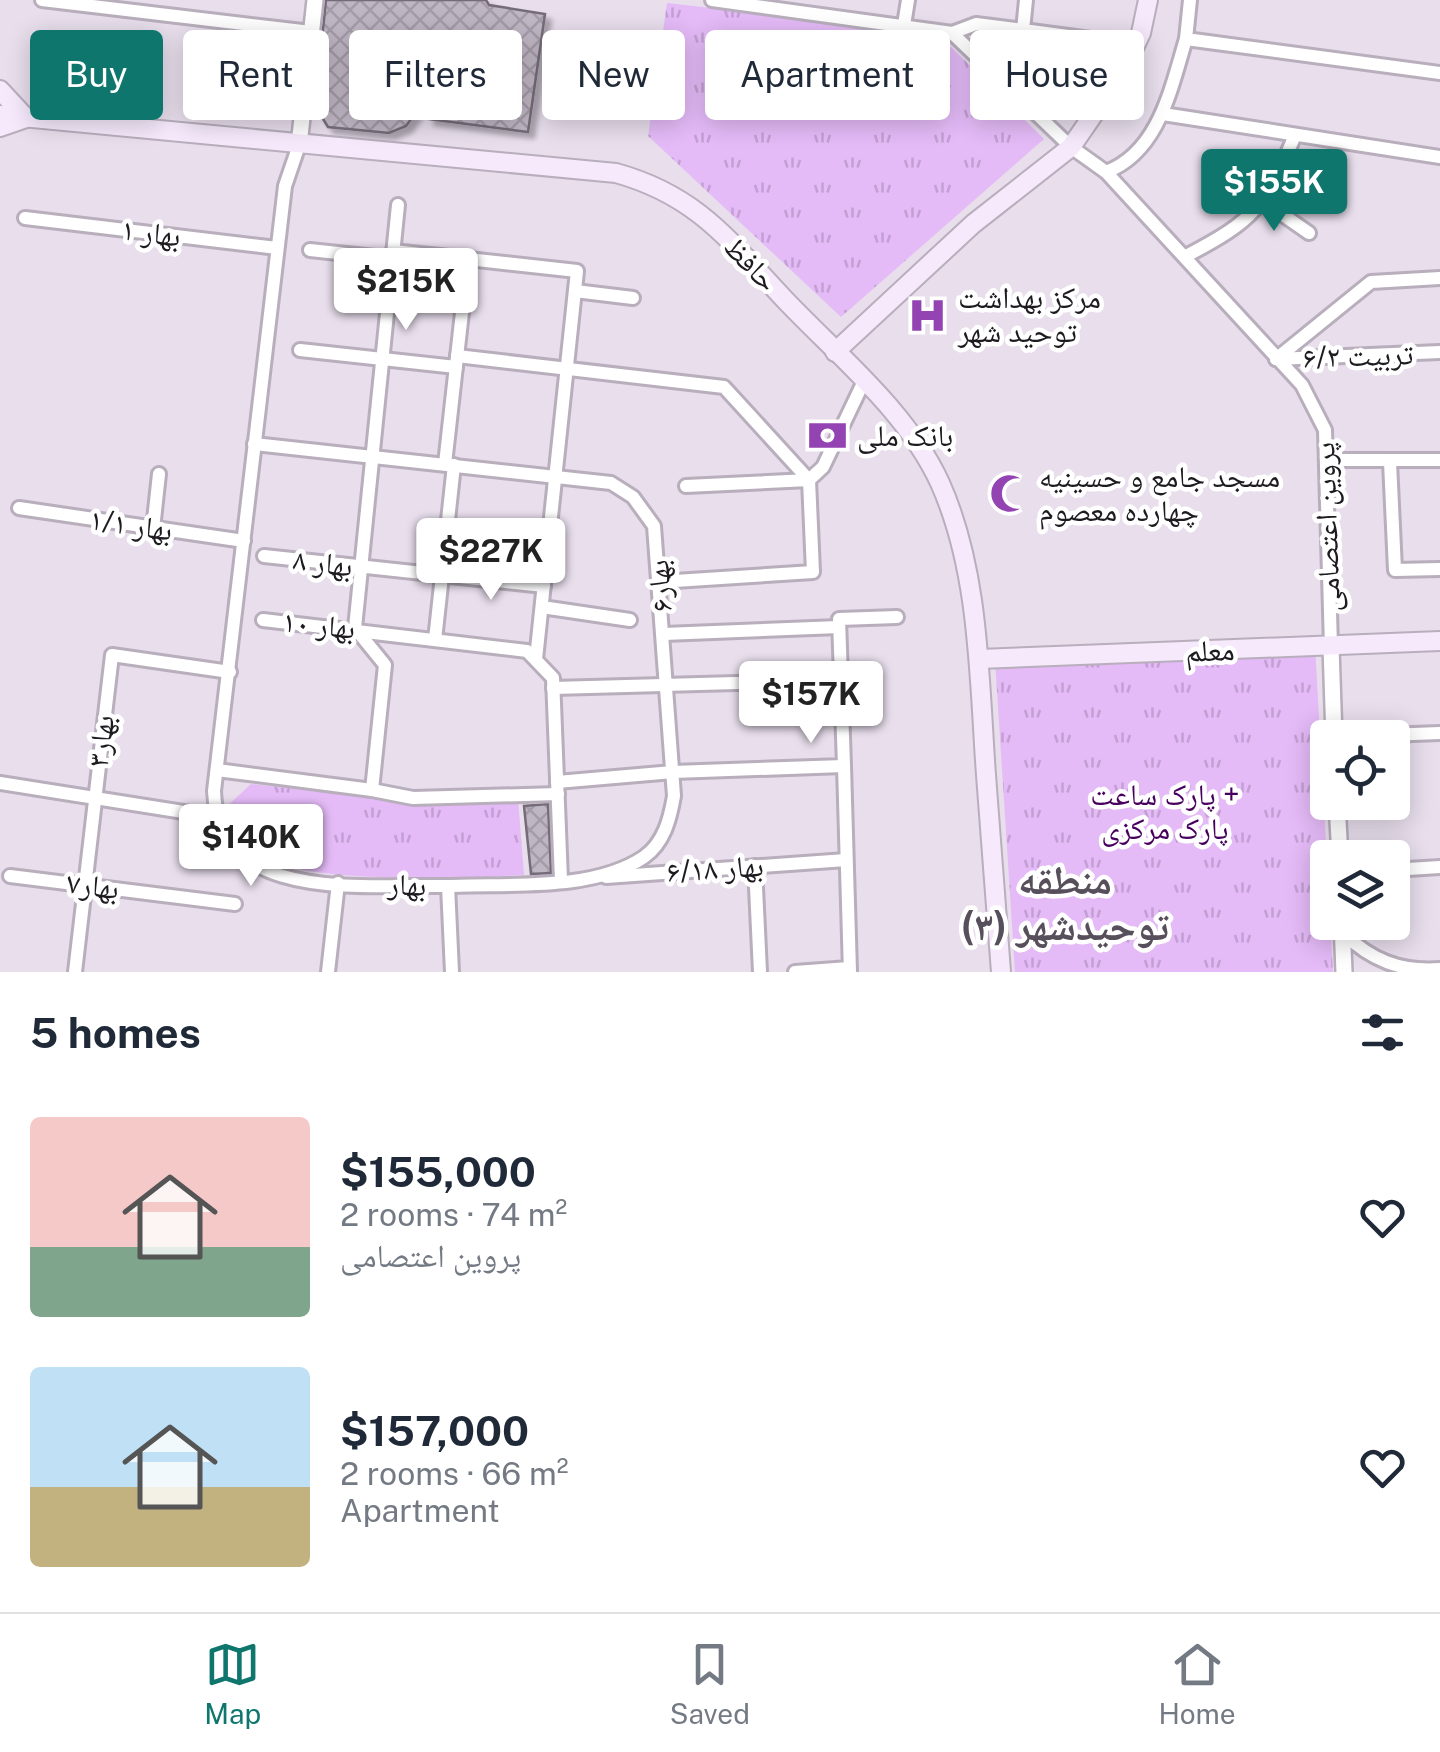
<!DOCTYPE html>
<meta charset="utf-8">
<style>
body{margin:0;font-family:"Public Sans","Noto Naskh Arabic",sans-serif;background:#f6f6f7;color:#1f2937;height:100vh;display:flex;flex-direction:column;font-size:38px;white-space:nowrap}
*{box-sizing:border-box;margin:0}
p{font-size:32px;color:#747a83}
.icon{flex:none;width:55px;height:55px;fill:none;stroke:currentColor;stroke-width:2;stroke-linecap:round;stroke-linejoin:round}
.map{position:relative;height:972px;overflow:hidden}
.panel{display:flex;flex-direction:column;background:#fff;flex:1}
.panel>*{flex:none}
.top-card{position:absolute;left:30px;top:30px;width:1380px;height:90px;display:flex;gap:20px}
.controls{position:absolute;left:1310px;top:720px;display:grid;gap:20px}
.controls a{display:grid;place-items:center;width:100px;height:100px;border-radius:10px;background:#fff;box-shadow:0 5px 25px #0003;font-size:50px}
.price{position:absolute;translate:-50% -85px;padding:0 22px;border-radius:10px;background:#fff;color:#222;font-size:32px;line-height:65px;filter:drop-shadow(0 2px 5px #0008)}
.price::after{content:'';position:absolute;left:50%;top:60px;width:30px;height:22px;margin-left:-15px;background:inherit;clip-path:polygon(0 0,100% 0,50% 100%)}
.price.active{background:#0f766e;color:#fff}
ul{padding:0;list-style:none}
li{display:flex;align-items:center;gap:30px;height:250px;padding:0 30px}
li span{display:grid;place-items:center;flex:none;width:280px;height:200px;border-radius:10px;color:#555}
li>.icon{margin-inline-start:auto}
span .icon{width:120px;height:120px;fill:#fffc;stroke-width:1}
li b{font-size:42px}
h2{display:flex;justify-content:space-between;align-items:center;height:120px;padding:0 30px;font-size:42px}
.chip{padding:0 35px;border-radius:10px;background:#fff;box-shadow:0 5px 25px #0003;font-size:35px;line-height:90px}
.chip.active{background:#0f766e;color:#fff}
.menu{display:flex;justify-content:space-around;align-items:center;height:140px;border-top:2px solid #e0e1e3;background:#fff;font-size:28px;color:#747a83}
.menu a{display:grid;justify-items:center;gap:5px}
.menu .active{color:#0f766e}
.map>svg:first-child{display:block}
.park{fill:url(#park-tufts)}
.building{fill:url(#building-cross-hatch);stroke:#746c78;stroke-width:2.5;filter:url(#shadow)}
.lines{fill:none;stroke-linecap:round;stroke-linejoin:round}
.minor-casing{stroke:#b8aebc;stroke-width:18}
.tertiary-casing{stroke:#b8aebc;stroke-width:20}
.secondary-casing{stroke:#b8aebc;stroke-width:22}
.minor{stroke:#fff;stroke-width:12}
.tertiary{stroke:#fff;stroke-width:15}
.secondary{stroke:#f5e9fb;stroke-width:18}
.labels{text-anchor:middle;stroke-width:9;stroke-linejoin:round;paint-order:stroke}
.street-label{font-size:30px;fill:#1e1b20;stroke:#fff}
.poi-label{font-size:30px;fill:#1e1b20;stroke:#fff;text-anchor:start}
.park-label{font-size:30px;fill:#47005d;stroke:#fff}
.district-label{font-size:40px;font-weight:bold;fill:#574f5b;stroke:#fff}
</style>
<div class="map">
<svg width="1440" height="972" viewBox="0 0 1440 972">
<defs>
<pattern id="park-tufts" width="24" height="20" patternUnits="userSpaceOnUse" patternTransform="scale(2.5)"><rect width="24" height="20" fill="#e4baf7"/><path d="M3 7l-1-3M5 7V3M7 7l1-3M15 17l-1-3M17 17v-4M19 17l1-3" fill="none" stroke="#c39fd3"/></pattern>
<pattern id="building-cross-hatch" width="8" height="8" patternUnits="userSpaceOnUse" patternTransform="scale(2.5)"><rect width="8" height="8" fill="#bfb6c3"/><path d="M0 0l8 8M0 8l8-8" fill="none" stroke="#a49ca7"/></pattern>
<filter id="shadow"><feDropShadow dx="6" dy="6" stdDeviation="2.5" flood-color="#0004"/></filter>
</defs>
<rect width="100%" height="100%" fill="#e8deec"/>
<g class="park">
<path d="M667,3L938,34L1044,139L841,317L648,136Z"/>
<path d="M1315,645L1333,972H1015L995,660Z"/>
<path d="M251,784L394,800L518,799L524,875C466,878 274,887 237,844C230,836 228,818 225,808Z"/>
</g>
<g class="building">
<path d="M326,0H486L489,5L545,14L528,132L428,119L432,90L406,126L389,133L328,127L315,106Z"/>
<path d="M548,804L551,873L531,874L524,806Z"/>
</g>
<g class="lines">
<defs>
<g id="minor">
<path d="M42,0L311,32"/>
<path d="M712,0L952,33L1071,147L1106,172L1302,385L1325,430L1331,647"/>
<path d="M1026,0L1023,30L1106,41"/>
<path d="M1190,0L1186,39L1440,73"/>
<path d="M904,25L908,0"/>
<path d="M952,33L976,24L1023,30"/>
<path d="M1163,114L1440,157"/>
<path d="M299,145L285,186L214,791C218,905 365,884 448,886L452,972"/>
<path d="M1106,172C1159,152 1171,88 1186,39"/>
<path d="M1263,201L1309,233"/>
<path d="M25,218L277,248"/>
<path d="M310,250L393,259"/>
<path d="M393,251L468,259L445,464"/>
<path d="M1186,256C1255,220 1265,207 1295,135"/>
<path d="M468,259L577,271L536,659"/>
<path d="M575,291L633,298"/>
<path d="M300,350L456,367"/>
<path d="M457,356L724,387L809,480L686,486"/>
<path d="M1276,359L1371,282L1440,278"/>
<path d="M1276,359L1440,352"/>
<path d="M254,444L611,483L633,497L654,526L674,796C670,819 664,843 644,857C592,892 508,883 448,886"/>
<path d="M1328,460H1440"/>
<path d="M1390,462L1395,570L1440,569"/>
<path d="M19,508L244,541"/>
<path d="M153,529L159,474"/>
<path d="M264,556L544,586"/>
<path d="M659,582L813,572L809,480L823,467L864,381"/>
<path d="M542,607L630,620"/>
<path d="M263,620L527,651L553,678L561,880"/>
<path d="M664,634L839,627"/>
<path d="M435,640L454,465"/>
<path d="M553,688L841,680"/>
<path d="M1334,737L1440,733"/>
<path d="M844,766L850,972"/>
<path d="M217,770L372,790L385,665L355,628L398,205"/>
<path d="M557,782L673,772L844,766L839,619L897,617"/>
<path d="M0,783L215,817"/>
<path d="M372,790L413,798L558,794"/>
<path d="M755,866L760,972"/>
<path d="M1392,870L1440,867"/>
<path d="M10,876L235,904"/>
<path d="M606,877L846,860"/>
<path d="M1343,933C1371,960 1400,972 1440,969"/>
<path d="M75,972L112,655L230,672"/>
<path d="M328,972L338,883"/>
<path d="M795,972L849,968"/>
</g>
<g id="tertiary">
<path d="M299,145L315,0"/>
<path d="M1331,647L1334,738"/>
<path d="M1337,802L1340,858"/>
<path d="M1342,922L1344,972"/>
</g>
<g id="secondary">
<path d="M0,90L26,118L0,127"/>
<path d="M0,115L616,173C699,196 731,243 788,303C841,358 908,413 940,483C980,572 979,679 986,775C991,841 996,906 1001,972"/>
<path d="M835,352L973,224L1071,147L1122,73L1141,33L1148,0"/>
<path d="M979,659L1440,641"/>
</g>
</defs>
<use href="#minor" class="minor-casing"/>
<use href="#tertiary" class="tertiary-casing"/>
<use href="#secondary" class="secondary-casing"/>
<use href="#minor" class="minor"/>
<use href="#tertiary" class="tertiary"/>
<use href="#secondary" class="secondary"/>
</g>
<defs>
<symbol id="hospital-bare" viewBox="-9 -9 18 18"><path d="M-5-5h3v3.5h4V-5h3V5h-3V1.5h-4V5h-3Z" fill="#9443b3" stroke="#fff" stroke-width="2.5" paint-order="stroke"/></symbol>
<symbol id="bank-bare" viewBox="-9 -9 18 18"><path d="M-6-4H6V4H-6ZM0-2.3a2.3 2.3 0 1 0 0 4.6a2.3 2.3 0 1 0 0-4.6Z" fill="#9443b3" stroke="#fff" stroke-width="2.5" paint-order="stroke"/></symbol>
<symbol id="mosque-bare" viewBox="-9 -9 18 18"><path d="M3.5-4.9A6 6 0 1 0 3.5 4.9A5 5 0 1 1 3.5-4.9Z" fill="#9443b3" stroke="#fff" stroke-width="2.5" paint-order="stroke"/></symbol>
</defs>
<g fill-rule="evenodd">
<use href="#hospital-bare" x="900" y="288" width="55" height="55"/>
<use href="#bank-bare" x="800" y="408" width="55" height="55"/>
<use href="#mosque-bare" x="982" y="466" width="55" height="55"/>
</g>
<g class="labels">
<g class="street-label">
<text transform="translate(151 233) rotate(7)" y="10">بهار ۱</text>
<text transform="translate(751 264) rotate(46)" y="10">حافظ</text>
<text transform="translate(1358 356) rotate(-2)" y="10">تربیت ۶/۲</text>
<text transform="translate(131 525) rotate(8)" y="10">بهار ۱/۱</text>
<text transform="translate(1327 527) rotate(-92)" y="10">پروین اعتصامی</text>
<text transform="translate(323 563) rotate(7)" y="10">بهار ۸</text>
<text transform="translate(660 586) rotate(-95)" y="10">بهار۶</text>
<text transform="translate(319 625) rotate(6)" y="10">بهار ۱۰</text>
<text transform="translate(1210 651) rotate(-2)" y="10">معلم</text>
<text transform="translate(101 741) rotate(-83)" y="10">بهار۳</text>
<text transform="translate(715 869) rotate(-4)" y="10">بهار ۶/۱۸</text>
<text transform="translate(407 885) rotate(2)" y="10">بهار</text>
<text transform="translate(93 886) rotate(7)" y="10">بهار۷</text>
</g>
<g class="poi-label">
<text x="958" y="308">مرکز بهداشت<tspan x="958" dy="34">توحید شهر</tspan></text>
<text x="857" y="446">بانک ملی</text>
<text x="1039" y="487">مسجد جامع و حسینیه<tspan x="1039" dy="34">چهارده معصوم</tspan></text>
</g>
<g class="park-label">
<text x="1165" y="805">پارک ساعت +<tspan x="1165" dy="34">پارک مرکزی</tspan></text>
</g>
<g class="district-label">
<text x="1065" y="894">منطقه<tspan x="1065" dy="46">توحیدشهر (۳)</tspan></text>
</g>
</g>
</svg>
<div class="controls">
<a><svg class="icon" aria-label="locate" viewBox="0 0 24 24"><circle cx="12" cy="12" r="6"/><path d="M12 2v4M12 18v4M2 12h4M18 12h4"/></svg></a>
<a><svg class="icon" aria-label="layers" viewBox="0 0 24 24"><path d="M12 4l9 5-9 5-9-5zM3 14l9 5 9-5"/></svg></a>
</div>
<b class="price active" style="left:1274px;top:234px">$155K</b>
<b class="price" style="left:406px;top:333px">$215K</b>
<b class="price" style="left:491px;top:603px">$227K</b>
<b class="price" style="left:811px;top:746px">$157K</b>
<b class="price" style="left:251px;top:889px">$140K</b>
<div class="top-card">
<a class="chip active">Buy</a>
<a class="chip">Rent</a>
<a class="chip">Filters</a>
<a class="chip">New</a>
<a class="chip">Apartment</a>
<a class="chip">House</a>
</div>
</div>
<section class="panel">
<h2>5 homes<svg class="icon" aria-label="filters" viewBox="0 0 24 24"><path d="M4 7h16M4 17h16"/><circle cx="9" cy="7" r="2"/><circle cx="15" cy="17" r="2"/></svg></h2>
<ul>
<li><span style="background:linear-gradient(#f6c9c9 65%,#7fa58c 0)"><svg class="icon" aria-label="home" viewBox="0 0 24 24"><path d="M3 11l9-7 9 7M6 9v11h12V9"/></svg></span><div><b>$155,000</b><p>2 rooms · 74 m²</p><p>پروین اعتصامی</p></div><svg class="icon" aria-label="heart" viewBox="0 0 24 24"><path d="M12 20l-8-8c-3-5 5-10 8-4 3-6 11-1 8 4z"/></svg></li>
<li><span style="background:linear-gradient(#bfe0f5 60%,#c2b280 0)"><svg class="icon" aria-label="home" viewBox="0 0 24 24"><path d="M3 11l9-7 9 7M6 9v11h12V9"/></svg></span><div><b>$157,000</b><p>2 rooms · 66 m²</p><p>Apartment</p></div><svg class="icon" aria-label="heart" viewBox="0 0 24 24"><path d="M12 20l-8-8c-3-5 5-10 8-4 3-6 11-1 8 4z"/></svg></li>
</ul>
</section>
<nav class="menu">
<a class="active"><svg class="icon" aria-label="map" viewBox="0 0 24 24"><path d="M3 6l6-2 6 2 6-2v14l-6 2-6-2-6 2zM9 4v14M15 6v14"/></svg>Map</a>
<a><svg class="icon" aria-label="saved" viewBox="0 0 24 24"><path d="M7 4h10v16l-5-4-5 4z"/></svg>Saved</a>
<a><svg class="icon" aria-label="home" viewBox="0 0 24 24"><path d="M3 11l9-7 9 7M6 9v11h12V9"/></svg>Home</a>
</nav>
